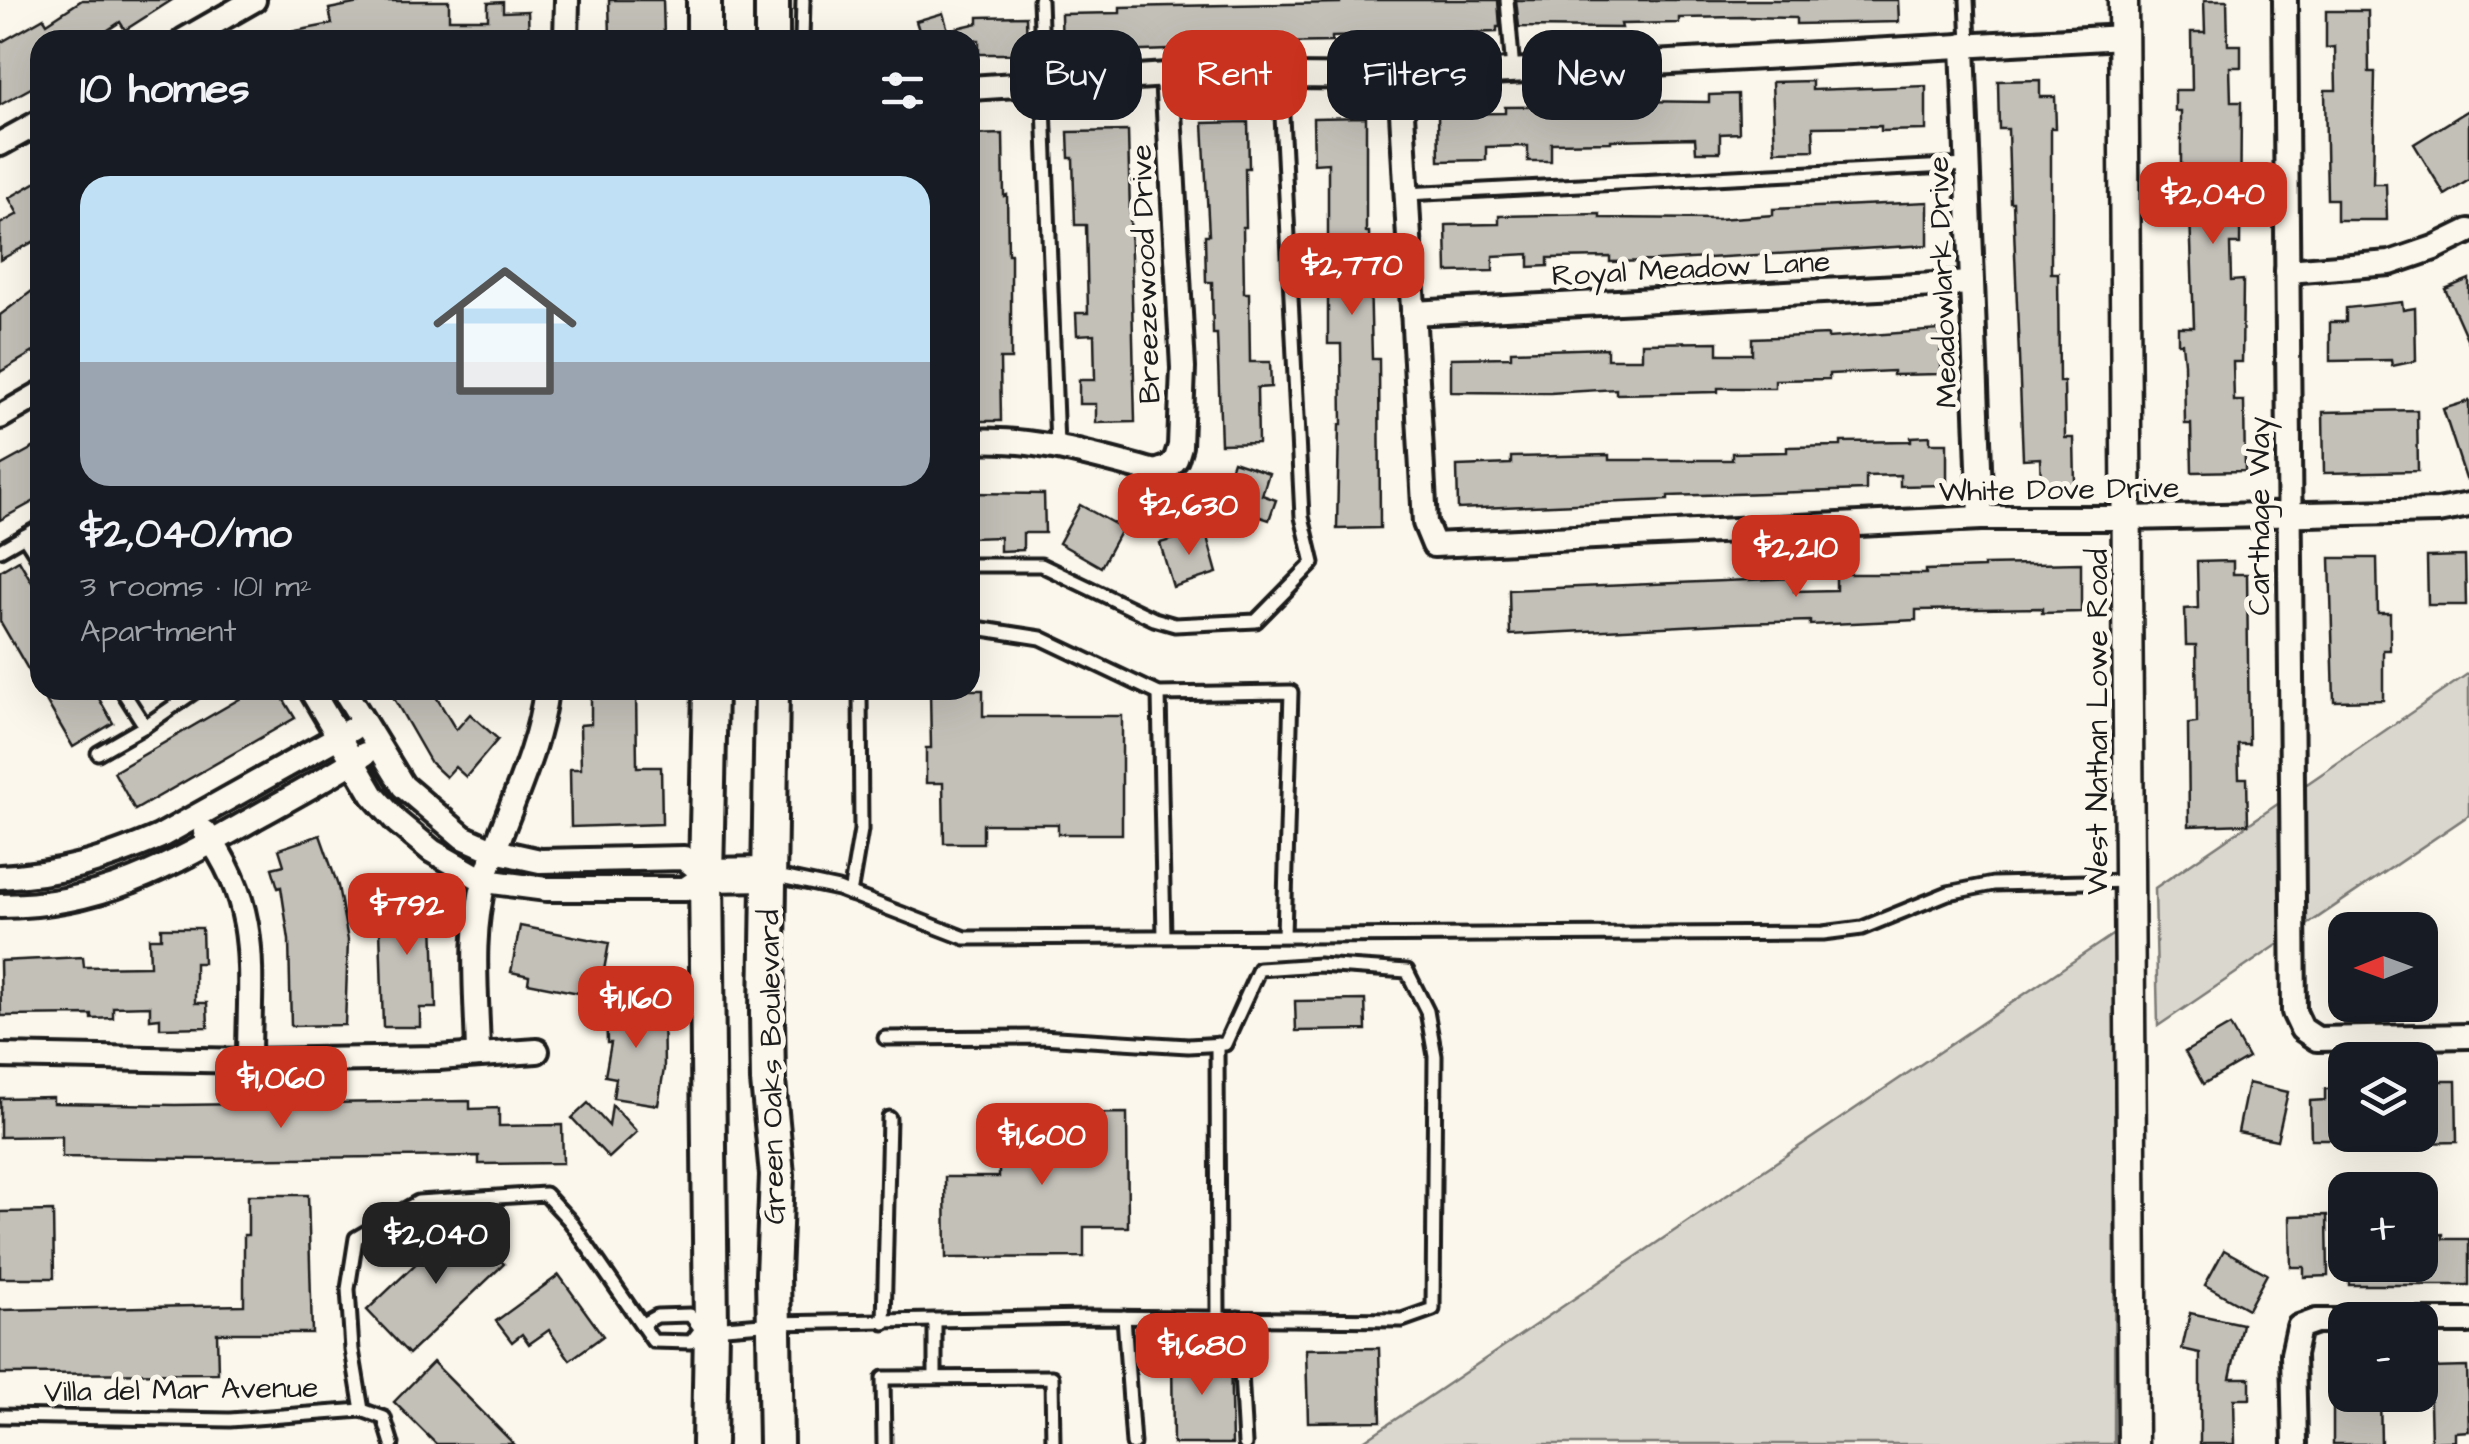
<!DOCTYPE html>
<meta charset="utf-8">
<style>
body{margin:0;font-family:"Architects Daughter",sans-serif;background:#242831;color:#f1f3f6;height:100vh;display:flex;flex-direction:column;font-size:38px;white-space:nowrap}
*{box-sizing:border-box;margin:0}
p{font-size:32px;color:#9ea1a6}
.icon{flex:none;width:55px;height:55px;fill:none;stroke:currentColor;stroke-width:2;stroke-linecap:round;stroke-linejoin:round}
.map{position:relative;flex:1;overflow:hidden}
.drawer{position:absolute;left:30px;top:30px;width:950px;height:670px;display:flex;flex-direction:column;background:#171b24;border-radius:30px;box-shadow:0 10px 40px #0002}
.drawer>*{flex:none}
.top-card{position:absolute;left:1010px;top:30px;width:950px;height:90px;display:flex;gap:20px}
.needle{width:65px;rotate:269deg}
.tools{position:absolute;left:2328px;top:912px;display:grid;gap:20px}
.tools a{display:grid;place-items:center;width:110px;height:110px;border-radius:20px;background:#171b24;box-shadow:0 10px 40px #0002;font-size:50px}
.price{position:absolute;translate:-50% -85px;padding:0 22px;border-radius:20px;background:#c8321e;color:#fff;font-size:32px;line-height:65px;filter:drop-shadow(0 2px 5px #0008)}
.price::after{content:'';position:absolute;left:50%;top:60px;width:30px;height:22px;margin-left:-15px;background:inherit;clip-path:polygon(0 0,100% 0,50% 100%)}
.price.current{background:#222;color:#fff}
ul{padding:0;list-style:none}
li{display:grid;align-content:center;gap:20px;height:530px;padding:0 50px}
li span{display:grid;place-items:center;height:310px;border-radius:30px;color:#555}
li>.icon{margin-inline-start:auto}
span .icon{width:180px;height:180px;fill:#fffc;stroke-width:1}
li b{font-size:42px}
h2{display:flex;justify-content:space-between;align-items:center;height:120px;padding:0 50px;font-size:42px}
.pill{padding:0 35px;border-radius:30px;background:#171b24;box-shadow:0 10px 40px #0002;font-size:35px;line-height:90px}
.pill.current{background:#c8321e;color:#fff}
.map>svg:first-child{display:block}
.green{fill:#dad7ce;stroke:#7b7a75;stroke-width:2.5}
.building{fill:#c3c0b8;stroke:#1c1c1c;stroke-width:2.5}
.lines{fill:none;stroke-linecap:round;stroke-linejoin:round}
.service-casing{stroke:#1c1c1c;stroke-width:19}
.minor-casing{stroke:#1c1c1c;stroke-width:30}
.tertiary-casing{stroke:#1c1c1c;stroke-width:35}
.secondary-casing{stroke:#1c1c1c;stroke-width:40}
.service{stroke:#fbf7ec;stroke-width:11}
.minor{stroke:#fbf7ec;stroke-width:22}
.tertiary{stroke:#fbf7ec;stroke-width:28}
.secondary{stroke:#fbf7ec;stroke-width:32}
.labels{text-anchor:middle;stroke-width:10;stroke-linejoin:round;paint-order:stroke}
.street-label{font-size:30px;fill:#1c1c1c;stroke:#fbf7ec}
</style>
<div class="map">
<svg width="2469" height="1444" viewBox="0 0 2469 1444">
<rect width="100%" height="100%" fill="#fbf7ec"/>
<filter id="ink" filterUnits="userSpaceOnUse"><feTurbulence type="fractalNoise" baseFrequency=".01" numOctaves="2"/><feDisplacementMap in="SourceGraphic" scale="20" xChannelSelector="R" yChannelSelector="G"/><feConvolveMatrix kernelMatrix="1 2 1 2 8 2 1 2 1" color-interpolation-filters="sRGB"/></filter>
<g filter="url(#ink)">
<g class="green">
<path d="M2469,673V815L2158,1026L2155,888Z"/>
<path d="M2115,933L2114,1444H1359Z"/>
</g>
<g class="building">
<path d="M82,0H172L125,30L120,22L93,40H40V83L0,105V43L44,18L47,23Z"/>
<path d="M609,0H663L664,37L610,38Z"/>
<path d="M1340,0H1498L1500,27H1497V32L1332,37V42L1223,44V48L1062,54L1061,14L1120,13V7L1340,3Z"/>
<path d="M1516,0H1898L1899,22L1796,24V18L1741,17L1679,18V23L1621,24L1622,28L1519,27Z"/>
<path d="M2204,0H2227L2228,45H2241V67H2230L2231,102H2241L2240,244H2230L2231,281L2243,280L2242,362H2233L2234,401H2244L2245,471L2192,472L2191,424H2185L2184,363L2182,343H2178V327H2194L2189,185H2181V111H2175V90H2192L2191,32H2205Z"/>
<path d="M369,1H449V19H488V3L503,2V12L528,11L529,40H291L290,32L332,24L329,9Z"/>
<path d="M2326,11H2368L2369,72H2375L2373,184H2386L2387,220H2337V199H2327L2325,90H2336L2335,47L2326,48Z"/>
<path d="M943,13L948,30L978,23V17L1026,16L1027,54H979V40H922L916,21Z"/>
<path d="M2040,80V97H2055L2056,128H2051V273H2058L2059,382H2064L2065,438H2074L2075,484L2041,485L2040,458L2023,459L2013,202H2010L2008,129H1999L1998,81Z"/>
<path d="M1812,81V90L1926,86V130L1881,131V126L1813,127L1814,150L1775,151L1772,82Z"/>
<path d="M1738,94L1739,133L1720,134V152H1696L1695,138L1611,140V142L1551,143V161H1528V146L1486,147V160L1439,161L1438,114L1505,113V107L1629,106V101L1709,102V95Z"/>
<path d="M2469,110V180L2445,195L2414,144Z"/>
<path d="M1366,117V232H1369L1372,359H1379L1380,528L1337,529L1339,425H1342L1341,344H1328V163L1314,164L1313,118Z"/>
<path d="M1248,122L1249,168H1245L1246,227H1243L1244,293H1249L1250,362H1270L1271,387L1257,388L1258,443L1221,444L1217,334H1213L1212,282H1206L1205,235H1209L1203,123Z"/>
<path d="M1128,131L1135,422L1096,423V404H1079V380H1095L1094,334L1077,335L1076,313H1088L1086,225H1075L1073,158H1069L1068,132Z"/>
<path d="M1003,134L1004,196L1007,195L1008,254H1011V359H1000L1001,421H970V135Z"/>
<path d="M40,180V238L0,260V224L18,214L9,198Z"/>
<path d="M1928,202V245L1657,261L1610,262V257L1548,258V266L1529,267V254L1493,256V271L1447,272L1446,225L1499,224V216L1600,214V218L1718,219L1773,215V209Z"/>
<path d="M2469,279V343L2445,289Z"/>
<path d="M40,285V348L0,372V315Z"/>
<path d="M2402,302L2403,310L2415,308L2416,361L2392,366L2391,360L2330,361V322H2346V308Z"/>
<path d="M1940,330L1941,374L1893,375V371L1829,374V379L1775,380V388H1718V392L1616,394V389L1550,393L1451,392V358L1511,357V351L1607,348V359H1642V343L1718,342V354H1752V338L1828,335V338Z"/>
<path d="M2469,401V478L2466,479L2443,409Z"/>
<path d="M2417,410L2418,471L2324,473L2323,412Z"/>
<path d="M1930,436V443H1947V485L1900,486V475L1866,476V490L1668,496V500L1458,509L1457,466L1511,464V457L1609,455V460H1732V453L1787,452V447L1841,446V442L1911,441V437Z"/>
<path d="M40,444V498L0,520V466Z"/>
<path d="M1233,461L1269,473L1262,495L1276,500L1269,520L1219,503Z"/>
<path d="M970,493L1044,494L1045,533H1023V550L1000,551V537L970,538Z"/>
<path d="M1080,505L1122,528L1101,567L1059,543Z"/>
<path d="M1205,530L1217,573L1173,587L1160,543Z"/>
<path d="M2465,556L2466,605H2428L2427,557Z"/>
<path d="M2330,558H2377L2378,613H2390V650H2383V700L2334,701Z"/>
<path d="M19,560L40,596V690H94L113,723L73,747L0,621V571Z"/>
<path d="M2233,561V574H2247L2249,744H2238L2239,778H2247L2248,824L2189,826L2188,724L2197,723L2196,645H2186L2185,609L2198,608L2197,562Z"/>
<path d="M2081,563V612L2042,613V608L1916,610V620L1810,625V621L1740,623L1510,635L1509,590L1794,578V591L1836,590V574H1926V570L1984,568V565Z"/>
<path d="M255,690H278L295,718L135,810L114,772Z"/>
<path d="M389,690H432L456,730L470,714L498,739L466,777L455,767L446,777L431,763Z"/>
<path d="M591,690H636L637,767H661L662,824L571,827L570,769H581L580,725L591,724Z"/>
<path d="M930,690H983V716H1122V834H1058V824H983V843H944L943,783H926V748H931Z"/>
<path d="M320,835L338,886L348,940L345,1025L291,1026L289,940L281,887L278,888L272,868L284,865L279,849Z"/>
<path d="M432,893L436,1008H420V1027H383L379,894Z"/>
<path d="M520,926L609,943L599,997L528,983L529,976L511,972Z"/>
<path d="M161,928H202L203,963H195V1003H207L208,1027L160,1028V1018L150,1019V1006L113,1007V1018L92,1019V1015L1,1016L0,961L83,957L84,967L150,966L149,938H161Z"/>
<path d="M1365,1000L1366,1030L1296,1031L1295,1001Z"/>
<path d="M663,1003L664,1069L658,1105L613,1098L616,1078L605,1076L611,1043H607L606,1004Z"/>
<path d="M2230,1026L2248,1058L2203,1084L2185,1052Z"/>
<path d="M2432,1081H2456L2457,1142L2420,1143V1091L2433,1090Z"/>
<path d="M2248,1083L2288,1092L2277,1140L2238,1132Z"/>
<path d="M2325,1089H2345V1139H2311L2310,1101L2325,1100Z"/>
<path d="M53,1097V1103L175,1105L470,1101V1109L499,1108V1126L562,1125L563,1163L479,1164V1156L200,1159L62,1157V1136L0,1137V1098Z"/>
<path d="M588,1103L609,1126L612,1105L637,1132L609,1158L572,1118Z"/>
<path d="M1127,1113L1128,1227H1084V1257L946,1258L945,1177H999V1114Z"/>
<path d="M248,1195H308L312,1333H217L218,1373L0,1374V1310L244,1305V1235H248Z"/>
<path d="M53,1211L54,1278H0V1212Z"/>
<path d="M2327,1215L2328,1276L2304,1277V1267H2291L2290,1216Z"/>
<path d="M462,1220L504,1264L409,1354L367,1310Z"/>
<path d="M2443,1234V1239H2469V1285H2349V1265H2420V1235Z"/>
<path d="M2224,1250L2267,1274L2248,1309L2205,1285Z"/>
<path d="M559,1275L603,1336L570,1360L549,1330L529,1344L522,1334L512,1342L496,1321Z"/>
<path d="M2190,1313L2242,1324L2230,1378H2250V1399H2234L2235,1444H2200V1353L2182,1349Z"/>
<path d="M1379,1348L1381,1421L1308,1422L1306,1349Z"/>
<path d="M1172,1352H1230L1232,1444H1173Z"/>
<path d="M433,1362L514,1444H436L394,1402Z"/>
<path d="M2467,1367L2469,1431L2455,1432V1441L2431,1442L2429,1368Z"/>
<path d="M2333,1395H2380L2381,1444H2333Z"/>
</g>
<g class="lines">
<defs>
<g id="service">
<path d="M1040,0L1057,446"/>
<path d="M1507,0L1513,71"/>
<path d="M1967,0L1969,44"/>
<path d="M802,40L803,0"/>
<path d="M1406,194L1967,165"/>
<path d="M24,536L40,561"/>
<path d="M0,550L40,527"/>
<path d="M970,565H1041L1154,619L1175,625L1256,621L1313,563L1302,517L1280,76"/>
<path d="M970,627L1041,638L1159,694L1291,692L1284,935"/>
<path d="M122,690L145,726"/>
<path d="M1159,694L1164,936"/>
<path d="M98,753L145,726L197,690"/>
<path d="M772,875L838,889L965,938L1823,933L1862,928L1948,893L1993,884L2130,881"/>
<path d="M850,894L861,830L860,690"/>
<path d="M1217,1044L1218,1318"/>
<path d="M1124,1317L1133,1444"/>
<path d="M1238,1318L1245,1444"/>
<path d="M644,1323L657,1316L690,1315L701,1329"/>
<path d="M884,1323L889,1118"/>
<path d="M935,1377V1322"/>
<path d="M0,1416L230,1420L362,1410"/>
<path d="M392,1444L384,1418L362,1410L352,1350L348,1289L356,1238L418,1202L545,1194L570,1221L653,1341L691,1342L701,1329L774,1323L1089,1317L1402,1320L1433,1309L1435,1056L1427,1011L1407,971L1319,965L1259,969L1225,1044L1188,1046L1041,1037L885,1038"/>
<path d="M884,1444L883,1378L1052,1377L1053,1444"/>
</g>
<g id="minor">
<path d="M2285,0L2294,1012L2302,1029L2317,1039L2469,1036"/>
<path d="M184,40L254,0"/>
<path d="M566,40L567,0"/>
<path d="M1963,45L1981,518"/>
<path d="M1400,77L1425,523L1434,545L1981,518H2128L2438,511L2469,505"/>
<path d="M970,88L1167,75L1400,77L2123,37"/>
<path d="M0,144L40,122"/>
<path d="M2287,271L2390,263L2434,248L2469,231"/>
<path d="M1413,313L1972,283"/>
<path d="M0,417L40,394"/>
<path d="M970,441C1034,437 1094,456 1155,472L1169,467L1176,459L1180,446L1183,368L1167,75"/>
<path d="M311,690L373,795L397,822L432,851L485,881L546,889H685L706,875L684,858L540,861L495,851L463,837L403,786L344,690"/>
<path d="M205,832C262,908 249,972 249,1061"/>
<path d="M0,877C61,874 103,861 159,837L352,729"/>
<path d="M0,906C102,906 172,865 258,816C294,796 331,776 365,754"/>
<path d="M478,1054C477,997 469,935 485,879C504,816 538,756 546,690"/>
<path d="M0,1056L249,1061L438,1058L537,1051"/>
<path d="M2420,1321H2469"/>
<path d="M2295,1444L2293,1354L2299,1327L2316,1321H2345"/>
</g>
<path id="tertiary" d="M2123,0L2133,1444"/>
<g id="secondary">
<path d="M772,0V40"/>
<path d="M704,40V0"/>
<path d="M772,690L767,1013L768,1081L777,1175L773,1275L776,1444"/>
<path d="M706,875L768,874"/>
<path d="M709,1444L711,1328L706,875L710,690"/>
</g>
</defs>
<use href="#service" class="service-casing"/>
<use href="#minor" class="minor-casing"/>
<use href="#tertiary" class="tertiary-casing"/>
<use href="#secondary" class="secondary-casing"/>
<use href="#service" class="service"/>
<use href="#minor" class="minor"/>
<use href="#tertiary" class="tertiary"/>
<use href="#secondary" class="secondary"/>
</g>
</g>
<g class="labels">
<g class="street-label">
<text transform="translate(1691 268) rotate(-3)" y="10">Royal Meadow Lane</text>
<text transform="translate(1145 274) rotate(-92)" y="10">Breezewood Drive</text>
<text transform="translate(1942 282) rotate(-92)" y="10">Meadowlark Drive</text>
<text transform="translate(2059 489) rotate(-1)" y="10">White Dove Drive</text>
<text transform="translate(2259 516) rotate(-90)" y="10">Carthage Way</text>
<text transform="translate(2097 722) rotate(-90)" y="10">West Nathan Lowe Road</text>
<text transform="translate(771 1067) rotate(-91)" y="10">Green Oaks Boulevard</text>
<text transform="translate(181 1389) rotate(-1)" y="10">Villa del Mar Avenue</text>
</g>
</g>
</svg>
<div class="tools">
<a><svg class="needle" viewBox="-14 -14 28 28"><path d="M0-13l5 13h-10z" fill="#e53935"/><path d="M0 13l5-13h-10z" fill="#9ea1a6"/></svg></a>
<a><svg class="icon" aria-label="layers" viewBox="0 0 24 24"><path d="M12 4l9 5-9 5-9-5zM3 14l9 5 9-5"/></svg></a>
<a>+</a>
<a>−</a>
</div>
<b class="price" style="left:2213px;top:247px">$2,040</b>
<b class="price" style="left:1352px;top:318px">$2,770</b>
<b class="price" style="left:1189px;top:558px">$2,630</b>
<b class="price" style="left:1796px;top:600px">$2,210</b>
<b class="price" style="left:407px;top:958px">$792</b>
<b class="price" style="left:636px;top:1051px">$1,160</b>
<b class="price" style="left:281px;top:1131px">$1,060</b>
<b class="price" style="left:1042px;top:1188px">$1,600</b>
<b class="price current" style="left:436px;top:1287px">$2,040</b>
<b class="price" style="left:1202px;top:1398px">$1,680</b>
<div class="top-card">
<a class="pill">Buy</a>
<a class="pill current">Rent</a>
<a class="pill">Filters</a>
<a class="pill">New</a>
</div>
<section class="drawer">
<h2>10 homes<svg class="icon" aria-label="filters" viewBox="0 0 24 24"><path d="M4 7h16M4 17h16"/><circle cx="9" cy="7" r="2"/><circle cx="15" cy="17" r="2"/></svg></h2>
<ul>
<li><span style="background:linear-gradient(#bfe0f5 60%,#9aa5b1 0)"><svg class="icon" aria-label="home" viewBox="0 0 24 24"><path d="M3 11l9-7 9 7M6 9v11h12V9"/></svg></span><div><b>$2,040/mo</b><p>3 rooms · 101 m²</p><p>Apartment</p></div></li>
</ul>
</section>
</div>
